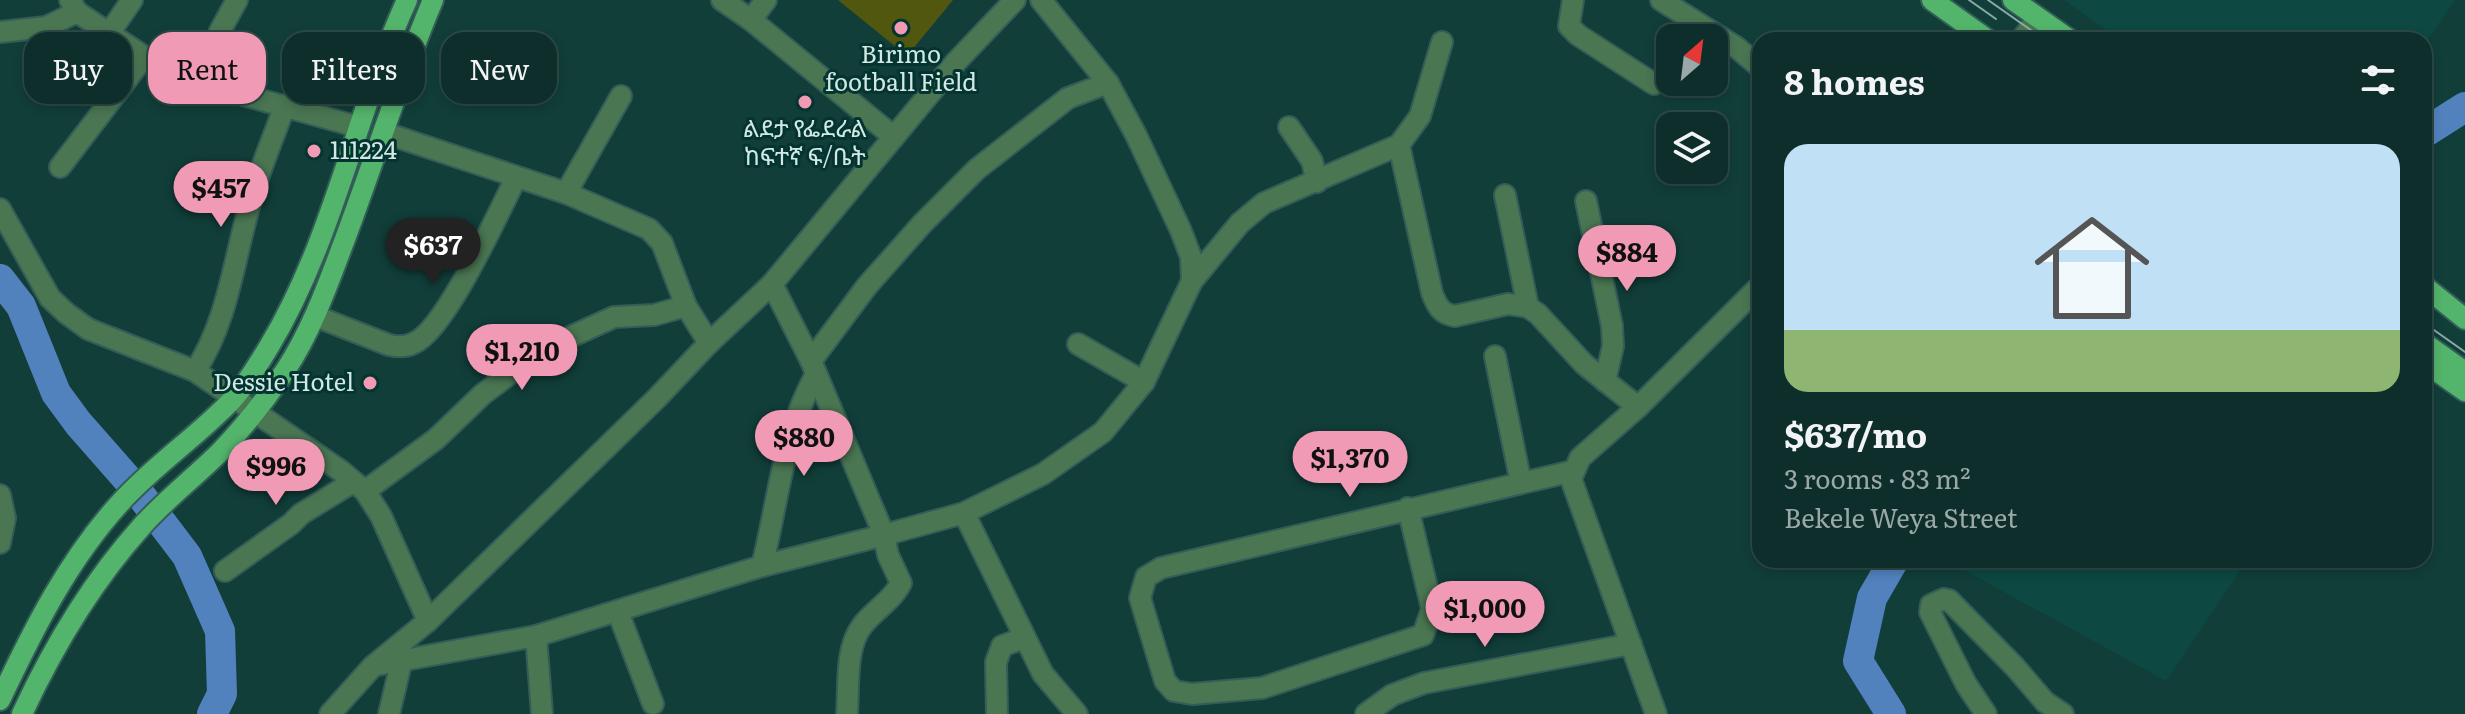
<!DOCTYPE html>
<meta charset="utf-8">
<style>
body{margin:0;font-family:Literata,"Noto Sans Ethiopic",serif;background:#163633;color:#f1f3f6;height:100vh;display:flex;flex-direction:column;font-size:30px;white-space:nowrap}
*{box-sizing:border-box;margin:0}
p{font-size:26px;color:#9aa8a9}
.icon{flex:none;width:44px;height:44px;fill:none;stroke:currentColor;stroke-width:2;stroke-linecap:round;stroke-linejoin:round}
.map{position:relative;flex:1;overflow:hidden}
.sheet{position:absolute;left:1752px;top:32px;width:680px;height:536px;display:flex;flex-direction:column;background:#0d2e2b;border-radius:24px;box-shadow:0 4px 12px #0003,0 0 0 2px #2d4a47}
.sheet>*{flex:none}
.top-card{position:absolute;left:24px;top:32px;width:760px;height:72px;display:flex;gap:16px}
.needle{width:52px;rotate:28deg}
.fabs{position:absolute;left:1656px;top:24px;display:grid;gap:16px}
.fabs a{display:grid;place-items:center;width:72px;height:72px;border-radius:16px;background:#0d2e2b;box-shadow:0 4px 12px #0003,0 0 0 2px #2d4a47;font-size:40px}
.price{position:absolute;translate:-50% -68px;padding:0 18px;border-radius:28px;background:#f09ab5;color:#111;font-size:26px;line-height:52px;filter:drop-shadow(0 2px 4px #0008)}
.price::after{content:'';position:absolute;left:50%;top:48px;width:24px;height:18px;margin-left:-12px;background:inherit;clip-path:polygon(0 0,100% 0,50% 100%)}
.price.current{background:#222;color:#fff}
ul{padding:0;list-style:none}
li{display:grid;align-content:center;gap:16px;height:424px;padding:0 32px}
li+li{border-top:2px solid #2d4a47}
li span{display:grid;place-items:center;height:248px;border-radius:24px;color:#555}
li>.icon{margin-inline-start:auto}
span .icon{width:144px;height:144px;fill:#fffc;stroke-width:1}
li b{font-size:34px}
h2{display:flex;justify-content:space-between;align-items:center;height:96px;padding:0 32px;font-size:34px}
.pill{padding:0 28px;border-radius:24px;background:#0d2e2b;box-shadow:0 4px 12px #0003,0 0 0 2px #2d4a47;font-size:28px;line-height:72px}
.pill.current{background:#f09ab5;color:#111}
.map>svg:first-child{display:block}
.built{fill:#0d4842}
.green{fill:#51570e}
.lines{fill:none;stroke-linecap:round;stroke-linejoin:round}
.river{stroke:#5282be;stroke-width:30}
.minor-casing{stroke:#345d58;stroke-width:24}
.major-casing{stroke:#345d58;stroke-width:24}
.minor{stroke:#4a7652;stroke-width:20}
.major{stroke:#53b46b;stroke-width:20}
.tram{stroke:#8aa9a5;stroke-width:2}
.poi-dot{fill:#f09ab5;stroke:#04342f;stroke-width:3}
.labels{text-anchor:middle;stroke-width:6;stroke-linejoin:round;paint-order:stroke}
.poi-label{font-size:24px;fill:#d1e8e4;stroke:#04342f}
</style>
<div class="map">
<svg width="2465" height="714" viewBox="0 0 2465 714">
<rect width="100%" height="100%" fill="#113e39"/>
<g class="built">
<path d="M2064,0H2455L2424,45V40H2121Z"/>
<path d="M1946,560H2247L2166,681Z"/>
</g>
<path class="green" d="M838,0H953L907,56Z"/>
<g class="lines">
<g class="river">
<path d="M2424,133L2465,107"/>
<path d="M0,279L21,306L56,393L78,423L136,489L187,556L220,631L222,694L212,714"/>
<path d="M1891,714L1858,661L1872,598L1894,560"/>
</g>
<defs>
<g id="minor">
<path d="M70,0L77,12L163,69L200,83L359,127"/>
<path d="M722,0L751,20L894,137"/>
<path d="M1573,0L1569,26L1578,35L1654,84"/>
<path d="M1661,0L1736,47L1760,67"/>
<path d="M751,20L766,0"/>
<path d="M0,32L46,27L77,12"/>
<path d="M108,35L132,0"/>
<path d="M2021,40L2038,18"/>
<path d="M200,83L220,31L237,0"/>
<path d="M1289,127L1312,161L1317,182"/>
<path d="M385,133L566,193L649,229L662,243L686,306L709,343"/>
<path d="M1399,145L1432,293C1437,306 1441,314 1455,316L1508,304L1528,307L1538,314L1584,364L1638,407"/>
<path d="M60,167L144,57"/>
<path d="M566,193L621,96"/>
<path d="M1505,195L1528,307"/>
<path d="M1586,201L1612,326L1613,346L1605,381"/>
<path d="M0,209L50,298L66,313L88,329L195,371L341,471L365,491L381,516L428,621"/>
<path d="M1192,281L1240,223L1264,203L1399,145L1420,116L1442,42"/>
<path d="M772,284L811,361L884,535L964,513L1043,674L1077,714"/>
<path d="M315,316L389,345C398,347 406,347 414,343C446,329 498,213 516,178"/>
<path d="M1078,344L1144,382"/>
<path d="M1495,356L1521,483"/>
<path d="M811,361L867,286L922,224L977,169L1068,98L1108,83"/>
<path d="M195,371C229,320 234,256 252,197C261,166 274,136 285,105"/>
<path d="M365,491L436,439L483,394L528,360L570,337L614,317L654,315L686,306"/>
<path d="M0,495L5,518L0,543"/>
<path d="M1408,508L1432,609L1423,635L1262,688L1192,694L1174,691L1165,681L1140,598L1146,577L1161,568L1573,471"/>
<path d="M964,513L1043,474L1103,432L1144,382L1192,281L1191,257L1181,231L1136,135L1108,83L1041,0"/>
<path d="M762,566C778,503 783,434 815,376"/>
<path d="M225,571L291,524L301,514L353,482"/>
<path d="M618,612L653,704"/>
<path d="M536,636L542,714"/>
<path d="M377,665L536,636L762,566L884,535L888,555L901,583C893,600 873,611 862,626C845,648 849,687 847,714"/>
<path d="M330,714L373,666L428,621L657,398L709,343L772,284L956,62L1015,0"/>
<path d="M389,714L402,659"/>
<path d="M997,714L996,662L1002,646L1024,638"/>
<path d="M1366,714L1392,695L1424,683L1631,644"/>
<path d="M1656,714L1571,479L1580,458L1638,407L1760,286"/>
<path d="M1986,714L1966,684L1930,612L1931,605L1944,599L1949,600L2015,667L2045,702L2063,714"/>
</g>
<g id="major">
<path d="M1932,0L1988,40"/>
<path d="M2013,0L2070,40"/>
<path d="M2424,286L2465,319"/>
<path d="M2424,343L2465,372"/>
<path d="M2424,362L2465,391"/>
<path d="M0,700C33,630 68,560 120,503C154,465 197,437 232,400C247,384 259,363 270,345C334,238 356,112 407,0"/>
<path d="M22,714C54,645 91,583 142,526C166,499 195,477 221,451C245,426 266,399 285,371C312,330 328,284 345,239C375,159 400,78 433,0"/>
</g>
</defs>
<use href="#minor" class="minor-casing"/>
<use href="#major" class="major-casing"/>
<use href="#minor" class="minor"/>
<use href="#major" class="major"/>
<g class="tram">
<path d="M1969,0L1996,19"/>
<path d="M1988,0L2045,40"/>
<path d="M2424,323L2465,352"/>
</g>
</g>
<g class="poi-dot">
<circle cx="901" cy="28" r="8"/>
<circle cx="805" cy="102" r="8"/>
<circle cx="314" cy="151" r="8"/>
<circle cx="370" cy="383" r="8"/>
</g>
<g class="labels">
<g class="poi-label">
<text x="901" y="63">Birimo<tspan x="901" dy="28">football Field</tspan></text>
<text x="805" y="137">ልደታ የፌደራል<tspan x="805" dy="28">ከፍተኛ ፍ/ቤት</tspan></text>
<text x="330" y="159" text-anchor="start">111224</text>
<text x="354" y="391" text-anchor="end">Dessie Hotel</text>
</g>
</g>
</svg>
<div class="fabs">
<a><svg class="needle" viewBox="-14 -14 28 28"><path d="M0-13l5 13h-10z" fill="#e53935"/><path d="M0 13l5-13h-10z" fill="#9aa8a9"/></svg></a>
<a><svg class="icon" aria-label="layers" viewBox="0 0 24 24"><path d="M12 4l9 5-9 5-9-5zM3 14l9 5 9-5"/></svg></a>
</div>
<b class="price" style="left:221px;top:229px">$457</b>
<b class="price current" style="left:433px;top:286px">$637</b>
<b class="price" style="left:1627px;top:293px">$884</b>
<b class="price" style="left:522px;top:392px">$1,210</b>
<b class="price" style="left:804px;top:478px">$880</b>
<b class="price" style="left:1350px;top:499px">$1,370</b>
<b class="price" style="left:276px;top:507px">$996</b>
<b class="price" style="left:1485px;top:649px">$1,000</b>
<div class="top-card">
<a class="pill">Buy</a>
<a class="pill current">Rent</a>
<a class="pill">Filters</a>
<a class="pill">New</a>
</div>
<section class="sheet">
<h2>8 homes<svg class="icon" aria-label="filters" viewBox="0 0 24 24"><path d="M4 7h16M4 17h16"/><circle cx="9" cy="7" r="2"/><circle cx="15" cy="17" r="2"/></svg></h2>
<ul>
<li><span style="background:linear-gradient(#bfe0f5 75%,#8fb573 0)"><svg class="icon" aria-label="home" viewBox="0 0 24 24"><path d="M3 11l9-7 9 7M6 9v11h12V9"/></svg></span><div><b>$637/mo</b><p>3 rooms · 83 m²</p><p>Bekele Weya Street</p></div></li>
</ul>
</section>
</div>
